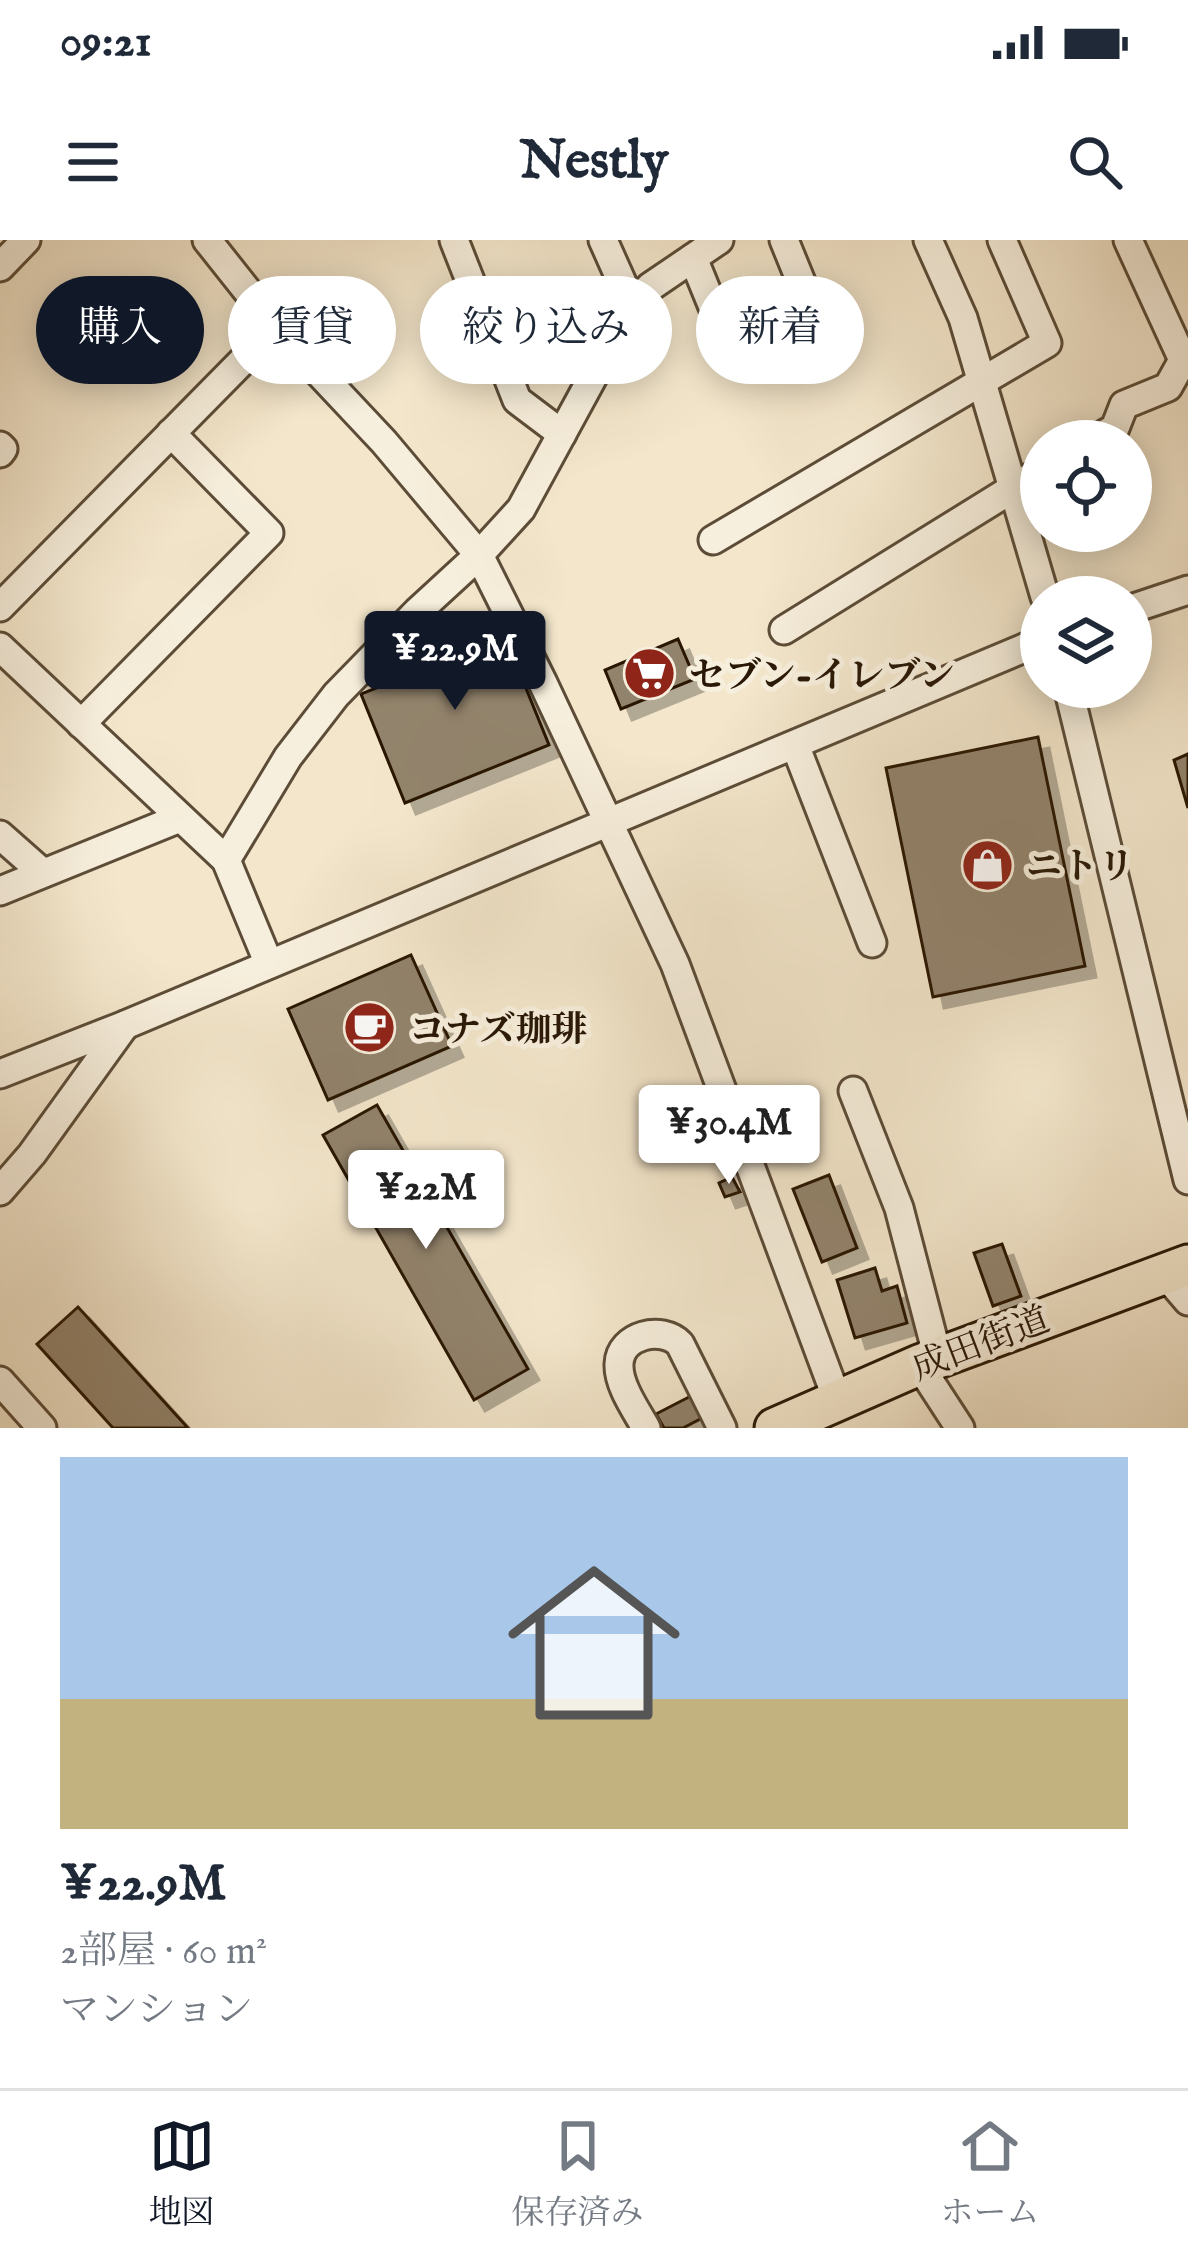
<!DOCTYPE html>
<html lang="ja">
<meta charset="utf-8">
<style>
body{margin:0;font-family:"IM FELL English","Noto Serif JP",serif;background:#f6f6f7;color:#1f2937;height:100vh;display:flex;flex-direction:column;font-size:45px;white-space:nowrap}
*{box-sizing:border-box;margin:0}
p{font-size:39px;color:#747a83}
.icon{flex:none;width:66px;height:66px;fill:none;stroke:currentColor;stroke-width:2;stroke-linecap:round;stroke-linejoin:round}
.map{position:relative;height:1188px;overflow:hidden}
.details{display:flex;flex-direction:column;background:#fff;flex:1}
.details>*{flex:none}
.top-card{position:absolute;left:36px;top:36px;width:1116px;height:108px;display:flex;gap:24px}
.tools{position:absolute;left:1020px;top:180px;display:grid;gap:24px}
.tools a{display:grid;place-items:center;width:132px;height:132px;border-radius:50%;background:#fff;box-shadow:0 6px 30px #0003;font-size:60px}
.price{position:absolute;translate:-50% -102px;padding:0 27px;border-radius:12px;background:#fff;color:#222;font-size:39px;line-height:78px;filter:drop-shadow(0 3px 6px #0008)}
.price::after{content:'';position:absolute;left:50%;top:72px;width:36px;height:27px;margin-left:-18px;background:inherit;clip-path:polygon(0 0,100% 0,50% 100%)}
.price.current{background:#111827;color:#fff}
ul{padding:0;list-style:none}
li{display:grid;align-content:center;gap:24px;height:636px;padding:0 60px}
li+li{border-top:3px solid #e0e1e3}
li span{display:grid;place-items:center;height:372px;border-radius:0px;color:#555}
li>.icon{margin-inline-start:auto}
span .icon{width:216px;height:216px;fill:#fffc;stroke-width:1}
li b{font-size:51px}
.tag{padding:0 42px;border-radius:54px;background:#fff;box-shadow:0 6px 30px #0003;font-size:42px;line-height:108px}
.tag.current{background:#111827;color:#fff}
.status{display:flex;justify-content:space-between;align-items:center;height:84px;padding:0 60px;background:#fff;direction:ltr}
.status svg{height:33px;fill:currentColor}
header{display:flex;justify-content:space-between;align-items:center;height:156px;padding:0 60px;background:#fff;font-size:54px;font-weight:700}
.tabs{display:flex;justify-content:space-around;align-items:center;height:168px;border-top:3px solid #e0e1e3;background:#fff;font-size:33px;color:#747a83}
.tabs a{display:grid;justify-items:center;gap:6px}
.tabs .current{color:#111827}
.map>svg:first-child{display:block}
.building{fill:#92836c;stroke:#291806;stroke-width:3;filter:url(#shadow)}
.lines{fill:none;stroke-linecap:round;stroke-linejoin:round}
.minor-casing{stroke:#5c4c37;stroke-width:33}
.highway-casing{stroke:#291806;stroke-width:45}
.minor{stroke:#f7efdd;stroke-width:27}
.highway{stroke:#f3e6cb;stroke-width:39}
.labels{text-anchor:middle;stroke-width:10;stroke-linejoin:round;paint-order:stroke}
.poi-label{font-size:36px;font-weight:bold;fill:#291806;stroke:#f7efdd;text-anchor:start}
.street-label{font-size:36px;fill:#291806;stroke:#f7efdd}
</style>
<div class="status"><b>09:21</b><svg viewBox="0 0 49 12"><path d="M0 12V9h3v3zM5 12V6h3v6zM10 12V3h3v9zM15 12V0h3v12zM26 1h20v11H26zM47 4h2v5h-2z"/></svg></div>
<header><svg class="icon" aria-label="menu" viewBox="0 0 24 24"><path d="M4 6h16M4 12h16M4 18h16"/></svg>Nestly<svg class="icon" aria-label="search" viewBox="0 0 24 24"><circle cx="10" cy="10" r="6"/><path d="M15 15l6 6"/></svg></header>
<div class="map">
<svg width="1188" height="1188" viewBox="0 0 1188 1188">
<defs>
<filter id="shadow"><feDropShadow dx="11" dy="11" stdDeviation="0" flood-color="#0004"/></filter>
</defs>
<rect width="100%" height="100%" fill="#f3e6cb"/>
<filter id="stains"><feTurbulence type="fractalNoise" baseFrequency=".00167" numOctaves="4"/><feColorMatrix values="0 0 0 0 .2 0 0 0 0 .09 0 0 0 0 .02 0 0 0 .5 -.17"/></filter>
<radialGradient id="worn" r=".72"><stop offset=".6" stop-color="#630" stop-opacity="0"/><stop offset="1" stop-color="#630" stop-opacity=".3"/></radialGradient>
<g class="building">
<path d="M497,377L549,505L405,563L361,454L424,429L416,410Z"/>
<path d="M678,399L695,439L621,469L605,430Z"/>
<path d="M1038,497L1085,726L933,757L886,528Z"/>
<path d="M1188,514V568L1174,520Z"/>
<path d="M411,715L452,806L328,860L288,769Z"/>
<path d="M377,865L528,1129L474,1160L323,895Z"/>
<path d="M829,935L857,1008L822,1022L793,949Z"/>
<path d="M732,937L740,952L725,957L719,943Z"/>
<path d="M1002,1004L1021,1056L993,1066L974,1013Z"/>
<path d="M875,1028L882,1051L897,1046L907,1083L855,1098L837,1040Z"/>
<path d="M78,1067L188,1188H113L37,1104Z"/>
<path d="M691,1156L702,1178L683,1188H664L656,1174Z"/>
</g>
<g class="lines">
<defs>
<g id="minor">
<path d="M207,0L276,87L384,202L479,315L543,443L675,724L837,1159"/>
<path d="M454,0L517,160L562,194"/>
<path d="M603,0L632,65"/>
<path d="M784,0L821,91"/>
<path d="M928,0L963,78L1045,357"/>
<path d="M1128,0L1183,120L1188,118"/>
<path d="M693,18L726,99"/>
<path d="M0,27L26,0"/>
<path d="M1093,201L1115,188L1124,165L1168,147L1183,120"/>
<path d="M0,206L3,209L0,213"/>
<path d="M713,300L1047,103L1002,0"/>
<path d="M0,367L276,87"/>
<path d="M1131,369L1188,350"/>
<path d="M784,390L1041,231"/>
<path d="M0,407L226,620L269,724"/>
<path d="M1068,447L1188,940"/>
<path d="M81,484L269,293L171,193"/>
<path d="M795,505L872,703"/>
<path d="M0,595L43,633"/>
<path d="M226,620L288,517L336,455L417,372L479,315L521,269L632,65L650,47L719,0"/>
<path d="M0,651L180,578"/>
<path d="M0,834L125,785L1041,401"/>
<path d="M853,851L899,968L938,1118"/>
<path d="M0,951L32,914L125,785"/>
<path d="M1164,1033L1188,1061"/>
<path d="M919,1125L960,1188"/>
<path d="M0,1141L42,1188"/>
<path d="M646,1188C636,1170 618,1145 619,1124C620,1095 662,1085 680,1104L722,1188"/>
</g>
<path id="highway" d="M775,1188L919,1125L1188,1025"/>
</defs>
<use href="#minor" class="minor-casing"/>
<use href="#highway" class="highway-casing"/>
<use href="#minor" class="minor"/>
<use href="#highway" class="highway"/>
</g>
<defs>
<symbol id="supermarket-disc" viewBox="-11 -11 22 22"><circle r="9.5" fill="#8f2418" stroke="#f7efdd"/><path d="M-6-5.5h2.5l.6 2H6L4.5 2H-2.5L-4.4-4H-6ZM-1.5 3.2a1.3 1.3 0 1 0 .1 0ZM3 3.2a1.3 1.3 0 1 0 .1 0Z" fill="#fff"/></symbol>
<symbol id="shop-disc" viewBox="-11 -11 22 22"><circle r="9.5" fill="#8f2418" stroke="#f7efdd"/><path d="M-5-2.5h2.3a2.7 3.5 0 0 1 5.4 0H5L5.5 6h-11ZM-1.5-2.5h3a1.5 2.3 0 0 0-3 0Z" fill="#fff"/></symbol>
<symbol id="cafe-disc" viewBox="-11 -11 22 22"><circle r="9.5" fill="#8f2418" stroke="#f7efdd"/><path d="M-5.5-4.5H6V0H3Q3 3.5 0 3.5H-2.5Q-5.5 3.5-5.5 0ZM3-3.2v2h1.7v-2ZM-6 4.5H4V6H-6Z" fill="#fff"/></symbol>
</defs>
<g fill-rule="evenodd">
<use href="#supermarket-disc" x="620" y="404" width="59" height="59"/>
<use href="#shop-disc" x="958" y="596" width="59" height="59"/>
<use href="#cafe-disc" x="340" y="758" width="59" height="59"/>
</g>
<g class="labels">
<g class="poi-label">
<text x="689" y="447">セブン-イレブン</text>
<text x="1026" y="638">ニトリ</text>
<text x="409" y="801">コナズ珈琲</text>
</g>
<g class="street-label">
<text transform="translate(980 1102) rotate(-21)" y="13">成田街道</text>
</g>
</g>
<rect width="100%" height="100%" filter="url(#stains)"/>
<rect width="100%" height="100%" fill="url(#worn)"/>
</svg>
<div class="tools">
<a><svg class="icon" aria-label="locate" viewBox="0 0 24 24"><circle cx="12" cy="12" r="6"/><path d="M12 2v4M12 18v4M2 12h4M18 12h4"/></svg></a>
<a><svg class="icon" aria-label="layers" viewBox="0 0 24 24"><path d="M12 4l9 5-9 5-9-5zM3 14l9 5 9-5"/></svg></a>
</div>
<b class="price current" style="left:455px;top:473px">¥22.9M</b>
<b class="price" style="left:729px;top:947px">¥30.4M</b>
<b class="price" style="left:426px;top:1012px">¥22M</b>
<div class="top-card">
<a class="tag current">購入</a>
<a class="tag">賃貸</a>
<a class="tag">絞り込み</a>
<a class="tag">新着</a>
</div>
</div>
<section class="details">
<ul>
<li><span style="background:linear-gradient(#a9c7e8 65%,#c2b280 0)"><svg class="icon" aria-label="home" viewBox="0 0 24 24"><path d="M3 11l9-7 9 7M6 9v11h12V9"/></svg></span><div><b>¥22.9M</b><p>2部屋 · 60 m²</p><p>マンション</p></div></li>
</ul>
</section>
<nav class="tabs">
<a class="current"><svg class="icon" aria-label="map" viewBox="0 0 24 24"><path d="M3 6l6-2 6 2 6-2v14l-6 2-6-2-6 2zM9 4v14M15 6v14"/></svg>地図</a>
<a><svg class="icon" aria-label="saved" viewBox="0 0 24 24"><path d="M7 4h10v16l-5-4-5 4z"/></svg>保存済み</a>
<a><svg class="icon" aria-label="home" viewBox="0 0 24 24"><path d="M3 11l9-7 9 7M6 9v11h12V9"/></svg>ホーム</a>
</nav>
